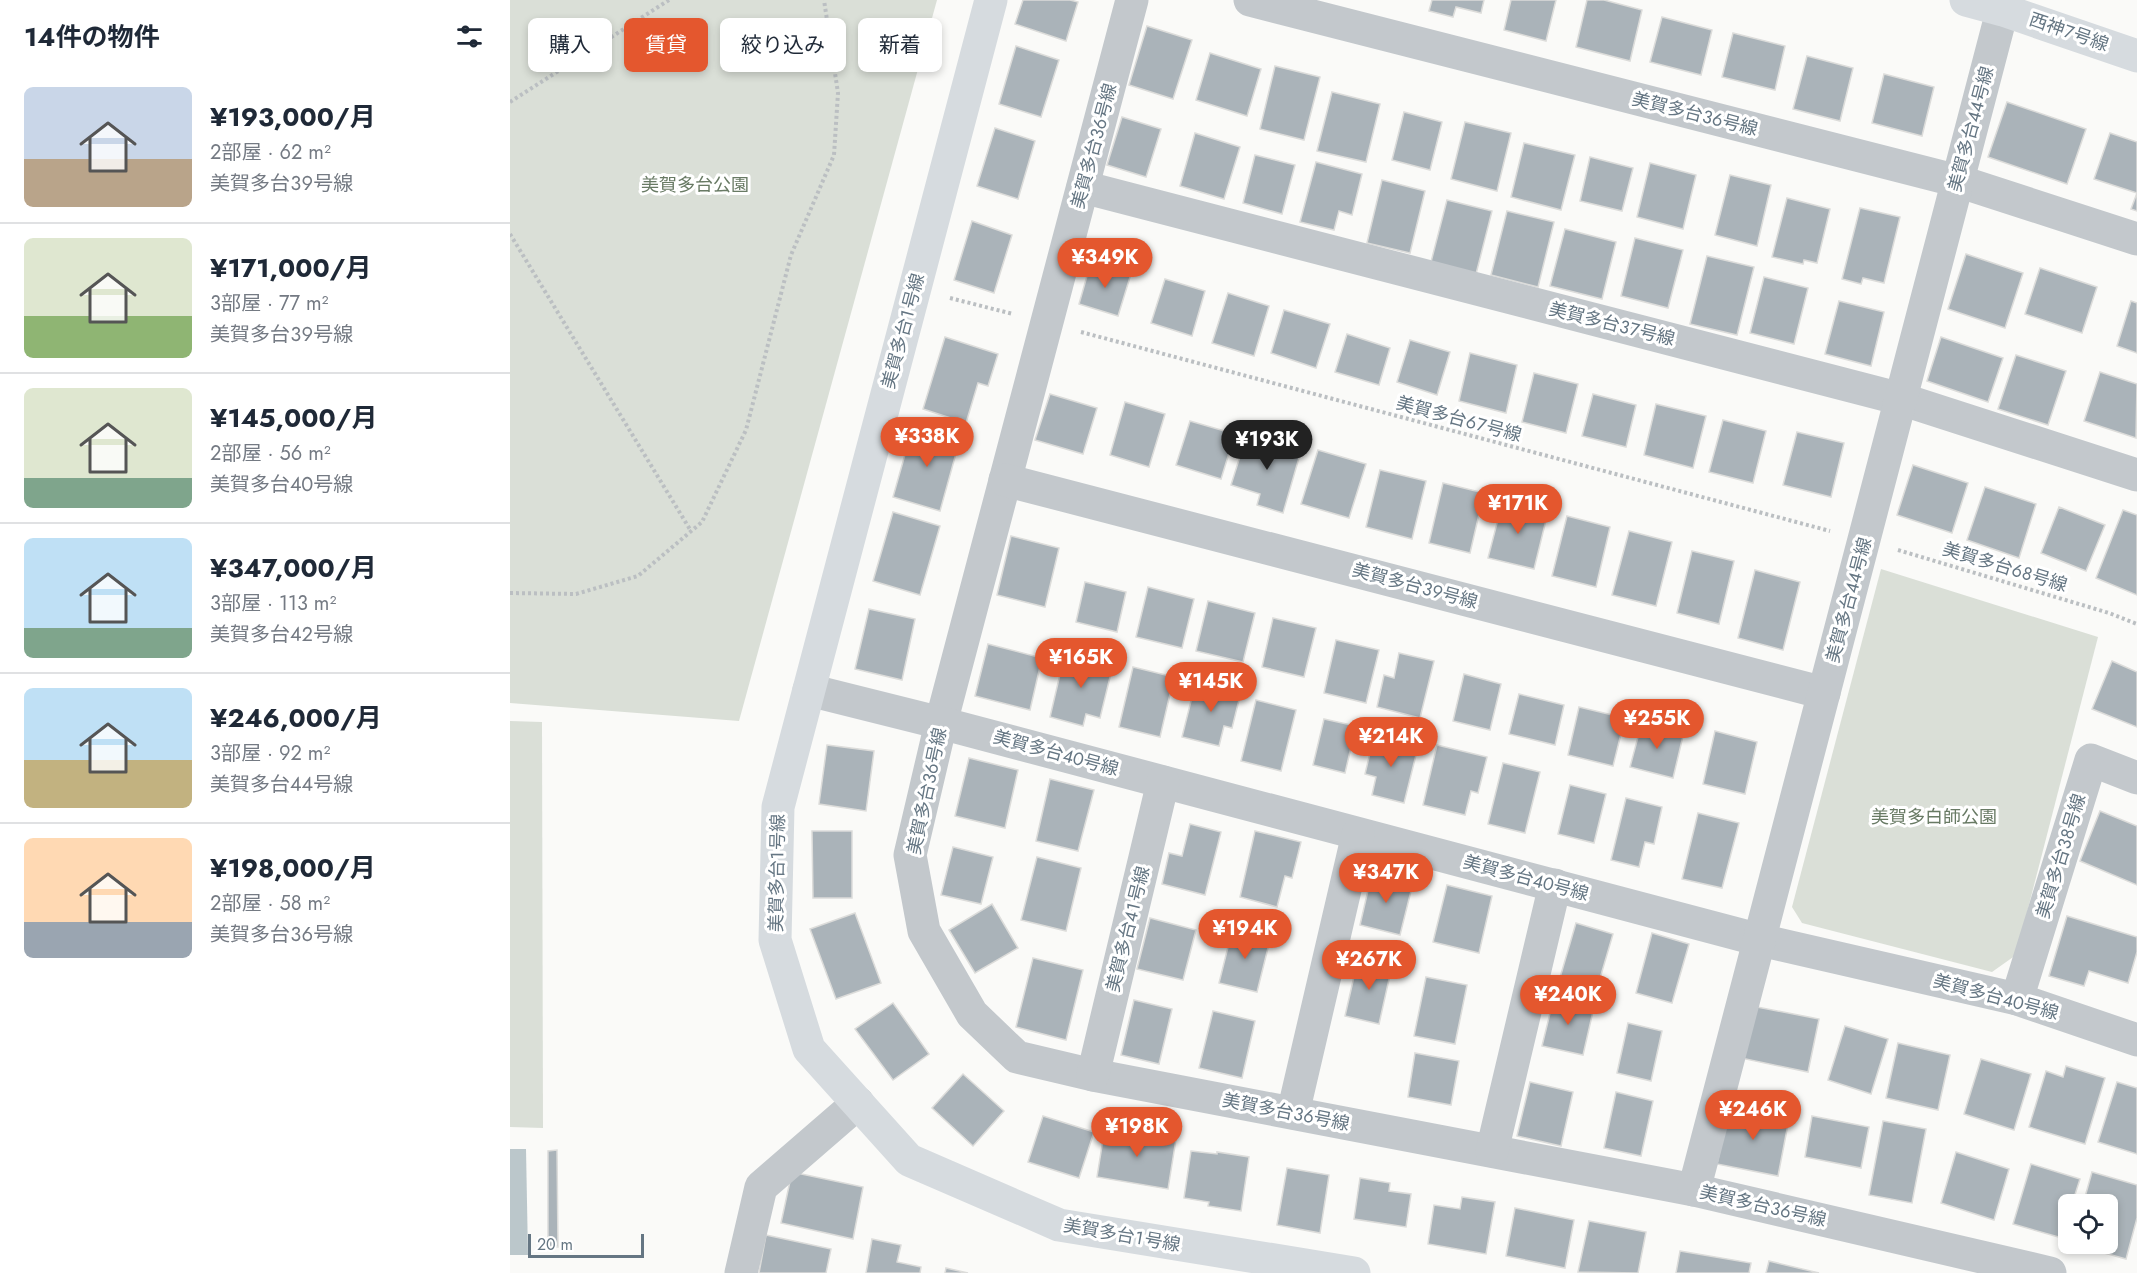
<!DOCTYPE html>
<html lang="ja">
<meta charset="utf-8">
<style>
body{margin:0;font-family:Jost,"Noto Sans JP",sans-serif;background:#f6f6f7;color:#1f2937;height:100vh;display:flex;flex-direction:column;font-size:22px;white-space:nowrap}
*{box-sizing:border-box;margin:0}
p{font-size:20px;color:#747a83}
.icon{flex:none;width:33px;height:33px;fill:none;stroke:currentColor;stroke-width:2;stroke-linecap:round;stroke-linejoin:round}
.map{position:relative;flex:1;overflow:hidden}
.drawer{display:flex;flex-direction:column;background:#fff;width:510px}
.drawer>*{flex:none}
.guide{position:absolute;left:18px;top:18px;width:570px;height:54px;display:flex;gap:12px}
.tools{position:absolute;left:1548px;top:1194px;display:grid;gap:12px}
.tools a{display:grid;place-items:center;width:60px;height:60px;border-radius:9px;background:#fff;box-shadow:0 3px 9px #0003;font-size:30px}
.scale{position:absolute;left:18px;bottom:15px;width:116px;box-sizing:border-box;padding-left:6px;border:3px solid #657683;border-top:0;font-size:16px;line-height:21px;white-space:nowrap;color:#657683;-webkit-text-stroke:4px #fff;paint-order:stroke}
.price{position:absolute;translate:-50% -51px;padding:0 14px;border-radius:21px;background:#e4572e;color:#fff;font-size:20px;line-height:39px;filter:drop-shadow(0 2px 3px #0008)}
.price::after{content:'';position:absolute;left:50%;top:36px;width:18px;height:14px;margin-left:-9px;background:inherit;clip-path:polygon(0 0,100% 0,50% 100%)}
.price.current{background:#222;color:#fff}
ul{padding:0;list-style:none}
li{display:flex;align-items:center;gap:18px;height:150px;padding:0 24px}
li+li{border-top:2px solid #e0e1e3}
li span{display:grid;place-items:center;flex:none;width:168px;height:120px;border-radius:9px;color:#555}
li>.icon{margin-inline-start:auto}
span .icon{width:72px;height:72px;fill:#fffc;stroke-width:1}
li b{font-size:26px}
h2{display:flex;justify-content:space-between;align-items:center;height:72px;padding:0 24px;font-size:26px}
.chip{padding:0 21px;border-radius:9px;background:#fff;box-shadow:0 3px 9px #0003;font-size:21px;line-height:54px}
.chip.current{background:#e4572e;color:#fff}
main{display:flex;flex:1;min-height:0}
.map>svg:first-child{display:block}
.green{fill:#dadfd7}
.water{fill:#bbc7cb}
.building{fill:#aab3b9;stroke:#dcdcda;stroke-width:1.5}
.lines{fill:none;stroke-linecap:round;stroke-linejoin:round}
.path{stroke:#bbbfc2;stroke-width:4;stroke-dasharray:3 3;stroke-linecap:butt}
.street{stroke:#c3c8cc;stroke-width:33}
.secondary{stroke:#d6dbdf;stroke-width:33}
.labels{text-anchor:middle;stroke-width:6;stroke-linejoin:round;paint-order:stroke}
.street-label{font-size:18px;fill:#657683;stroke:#fff}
.park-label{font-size:18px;fill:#687a64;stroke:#fff}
</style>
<main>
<section class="drawer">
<h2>14件の物件<svg class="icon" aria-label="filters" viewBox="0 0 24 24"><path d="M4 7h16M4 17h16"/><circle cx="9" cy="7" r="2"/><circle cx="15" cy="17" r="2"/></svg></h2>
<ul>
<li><span style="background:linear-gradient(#c9d6e8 60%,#b9a48a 0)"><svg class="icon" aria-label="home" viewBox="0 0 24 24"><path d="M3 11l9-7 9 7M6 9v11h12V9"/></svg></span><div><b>¥193,000/月</b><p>2部屋 · 62 m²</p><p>美賀多台３９号線</p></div></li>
<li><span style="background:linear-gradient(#dfe7d0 65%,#8fb573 0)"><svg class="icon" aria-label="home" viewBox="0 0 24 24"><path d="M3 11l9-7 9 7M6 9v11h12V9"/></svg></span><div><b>¥171,000/月</b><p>3部屋 · 77 m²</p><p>美賀多台３９号線</p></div></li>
<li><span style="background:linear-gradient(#dfe7d0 75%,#7fa58c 0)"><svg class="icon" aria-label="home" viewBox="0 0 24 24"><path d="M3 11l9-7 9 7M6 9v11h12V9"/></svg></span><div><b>¥145,000/月</b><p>2部屋 · 56 m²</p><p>美賀多台４０号線</p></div></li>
<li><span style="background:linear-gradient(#bfe0f5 75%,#7fa58c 0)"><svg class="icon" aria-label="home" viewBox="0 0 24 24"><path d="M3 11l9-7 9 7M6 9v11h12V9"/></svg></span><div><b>¥347,000/月</b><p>3部屋 · 113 m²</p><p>美賀多台４２号線</p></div></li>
<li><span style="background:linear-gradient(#bfe0f5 60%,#c2b280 0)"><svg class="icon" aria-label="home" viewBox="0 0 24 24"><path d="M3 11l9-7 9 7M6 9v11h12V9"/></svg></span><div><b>¥246,000/月</b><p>3部屋 · 92 m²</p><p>美賀多台４４号線</p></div></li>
<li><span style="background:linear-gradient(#ffd9b3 70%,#9aa5b1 0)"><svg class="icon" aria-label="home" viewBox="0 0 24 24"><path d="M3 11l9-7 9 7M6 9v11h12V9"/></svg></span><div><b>¥198,000/月</b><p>2部屋 · 58 m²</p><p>美賀多台３６号線</p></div></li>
</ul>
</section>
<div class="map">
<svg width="1627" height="1273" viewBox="0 0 1627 1273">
<rect width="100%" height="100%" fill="#fafaf8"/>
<g class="green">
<path d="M0,0H427L229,721L0,703Z"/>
<path d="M1371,569L1588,637L1506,955L1482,972L1292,923L1282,907Z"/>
<path d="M0,721L32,722L33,1128L0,1127Z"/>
</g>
<path class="water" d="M0,1149H16L18,1255H0Z"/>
<g class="building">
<path d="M513,0H560L568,2L556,41L505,24Z"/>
<path d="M922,0H974L971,13L946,7L943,17L919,11Z"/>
<path d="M1001,0H1046L1036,41L994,30Z"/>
<path d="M1077,0H1094L1132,10L1120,61L1066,47Z"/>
<path d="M1152,17L1202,30L1191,75L1140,62Z"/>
<path d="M637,26L682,40L663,99L619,85Z"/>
<path d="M1223,33L1275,46L1265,90L1212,77Z"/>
<path d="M506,46L549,60L531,117L489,104Z"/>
<path d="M700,53L751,69L737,116L686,100Z"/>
<path d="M1297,56L1343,68L1330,121L1283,109Z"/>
<path d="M765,66L810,77L794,140L750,129Z"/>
<path d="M1374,74L1424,87L1412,136L1362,123Z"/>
<path d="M822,92L870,104L856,162L807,151Z"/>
<path d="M1497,102L1576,129L1557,184L1478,157Z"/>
<path d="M894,112L932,122L920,170L882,160Z"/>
<path d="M612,117L651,129L636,177L597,165Z"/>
<path d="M955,122L1001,133L987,191L941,179Z"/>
<path d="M485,128L525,141L508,199L467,186Z"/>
<path d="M685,133L730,147L714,199L670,186Z"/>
<path d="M1600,133L1627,142V211L1621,209L1627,193L1584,179Z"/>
<path d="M1014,143L1065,155L1051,210L1001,197Z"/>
<path d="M745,155L785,165L772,214L733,203Z"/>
<path d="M1080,157L1123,168L1112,211L1070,201Z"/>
<path d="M806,162L852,174L842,215L829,211L824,230L790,222Z"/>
<path d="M1140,163L1186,175L1173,229L1127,217Z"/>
<path d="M1220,175L1261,185L1247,246L1205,235Z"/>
<path d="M872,180L915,191L900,253L857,243Z"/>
<path d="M1277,198L1320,209L1307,263L1294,260L1293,264L1262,257Z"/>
<path d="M937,200L982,211L966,274L921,262Z"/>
<path d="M1350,208L1390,217L1374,283L1353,278L1351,284L1332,279Z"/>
<path d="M997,211L1044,222L1028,287L981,275Z"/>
<path d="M462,221L502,235L484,293L444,280Z"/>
<path d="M1055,229L1106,242L1092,299L1040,286Z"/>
<path d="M1125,238L1173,250L1158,308L1111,296Z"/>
<path d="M1456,254L1513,273L1495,328L1438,309Z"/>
<path d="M1197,256L1244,267L1227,335L1180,324Z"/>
<path d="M581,262L621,274L608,316L569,304Z"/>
<path d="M1530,268L1587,287L1572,333L1515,314Z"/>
<path d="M1254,277L1298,288L1284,344L1240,333Z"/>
<path d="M655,279L695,291L682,336L641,323Z"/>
<path d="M718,293L759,306L744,356L702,343Z"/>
<path d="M1329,301L1374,312L1361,366L1315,354Z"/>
<path d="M1621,301L1627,303V353L1607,346Z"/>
<path d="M774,310L820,324L806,368L761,353Z"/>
<path d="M837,334L880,348L869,385L825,372Z"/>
<path d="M435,337L488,354L478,386L468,383L456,423L413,409Z"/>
<path d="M1431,337L1493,358L1478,402L1417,381Z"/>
<path d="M900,340L940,352L927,395L887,382Z"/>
<path d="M960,353L1007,365L996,413L949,401Z"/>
<path d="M1506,355L1556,371L1538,425L1488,409Z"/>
<path d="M1590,372L1627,384L1626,438L1574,421Z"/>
<path d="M1024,373L1068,384L1056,433L1012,422Z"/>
<path d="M540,394L587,408L573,454L525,440Z"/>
<path d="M1083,394L1126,405L1116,447L1072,436Z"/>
<path d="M615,402L655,414L639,467L600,455Z"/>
<path d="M1146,404L1196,416L1183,468L1134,455Z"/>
<path d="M1213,420L1256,431L1243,483L1199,472Z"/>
<path d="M680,421L725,434L711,479L666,465Z"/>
<path d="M403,426L450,439L430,511L383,497Z"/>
<path d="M1287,432L1334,443L1321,497L1273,485Z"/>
<path d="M737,434L791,451L773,513L747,505L750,494L721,485Z"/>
<path d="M808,450L856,464L839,518L791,504Z"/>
<path d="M1403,465L1458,483L1442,533L1387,515Z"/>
<path d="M870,470L916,481L902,539L856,527Z"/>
<path d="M933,483L974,493L960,553L919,543Z"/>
<path d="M1475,487L1526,504L1509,558L1457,540Z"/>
<path d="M993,500L1038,512L1024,569L978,558Z"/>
<path d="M1549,507L1595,525L1576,571L1531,553Z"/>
<path d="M1613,510L1627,515V595L1586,578Z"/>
<path d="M383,512L430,526L410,595L363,581Z"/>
<path d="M1057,516L1100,527L1086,587L1042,576Z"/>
<path d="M1119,531L1162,542L1146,606L1102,595Z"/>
<path d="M501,536L549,548L535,607L487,595Z"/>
<path d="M1182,551L1224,561L1209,624L1167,613Z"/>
<path d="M1245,570L1290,582L1273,650L1228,638Z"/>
<path d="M575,582L616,592L607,632L566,622Z"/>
<path d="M638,587L684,599L672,648L626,637Z"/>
<path d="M698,601L745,613L733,662L686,651Z"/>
<path d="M359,609L405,619L392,680L345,669Z"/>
<path d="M763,618L806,628L794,677L752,667Z"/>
<path d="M826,640L869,650L856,703L814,693Z"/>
<path d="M478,644L532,658L520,710L465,696Z"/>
<path d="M555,653L603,665L590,718L576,714L573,726L540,717Z"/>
<path d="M889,653L924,661L910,718L867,707L874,675L884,678Z"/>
<path d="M1602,661L1627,672V727L1582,709Z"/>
<path d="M623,667L664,677L650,737L609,727Z"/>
<path d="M954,674L991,684L980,730L943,721Z"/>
<path d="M686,681L731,692L722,728L714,726L709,746L672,737Z"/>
<path d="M1009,694L1054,705L1045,745L999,734Z"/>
<path d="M746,700L786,710L771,771L731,761Z"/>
<path d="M1069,707L1115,718L1103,766L1058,755Z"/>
<path d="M814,719L846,726L835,773L803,765Z"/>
<path d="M1132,722L1174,732L1163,778L1120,767Z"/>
<path d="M1205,731L1247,742L1235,794L1193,784Z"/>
<path d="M864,736L908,747L894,803L862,795L866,777L855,774Z"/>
<path d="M317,745L364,751L356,811L309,804Z"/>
<path d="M927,745L977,757L968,793L961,791L955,815L913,805Z"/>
<path d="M459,758L508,770L495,828L445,816Z"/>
<path d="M993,763L1030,772L1015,833L978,824Z"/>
<path d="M540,779L584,790L568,851L526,841Z"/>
<path d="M1060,785L1096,794L1084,843L1048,834Z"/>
<path d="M1116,798L1152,807L1144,844L1135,842L1129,867L1101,860Z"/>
<path d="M1590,811L1627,826V885L1570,861Z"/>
<path d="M1188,813L1229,823L1212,888L1172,879Z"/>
<path d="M680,824L711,832L695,895L652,884L659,853L672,856Z"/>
<path d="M302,831H342V898H303Z"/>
<path d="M745,831L791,842L782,878L775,876L767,907L730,897Z"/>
<path d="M443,847L483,857L471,904L431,895Z"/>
<path d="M527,857L571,868L556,931L511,920Z"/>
<path d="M862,873L903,883L890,935L850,925Z"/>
<path d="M937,885L982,896L969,953L923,942Z"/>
<path d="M482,904L508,948L465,973L439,930Z"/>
<path d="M345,913L371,983L326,999L300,929Z"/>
<path d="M1557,916L1627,937V952L1618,983L1579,971L1574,986L1539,976Z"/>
<path d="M640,918L686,930L673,980L627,969Z"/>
<path d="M1066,923L1103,934L1086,992L1049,981Z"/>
<path d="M723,927L761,936L747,992L709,983Z"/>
<path d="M1142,933L1179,944L1162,1003L1126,993Z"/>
<path d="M523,958L573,970L556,1040L506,1027Z"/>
<path d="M848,959L882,966L869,1024L835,1016Z"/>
<path d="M916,977L957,985L945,1044L904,1036Z"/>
<path d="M1044,997L1084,1007L1073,1055L1032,1046Z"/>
<path d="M624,1000L662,1009L649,1064L611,1055Z"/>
<path d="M383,1003L419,1054L383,1080L345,1029Z"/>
<path d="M1242,1006L1309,1019L1298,1072L1231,1058Z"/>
<path d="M703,1011L745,1021L732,1078L689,1068Z"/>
<path d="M1118,1023L1152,1031L1141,1081L1107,1073Z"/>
<path d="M1335,1026L1378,1039L1361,1094L1318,1080Z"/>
<path d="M1388,1043L1440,1055L1428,1110L1376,1098Z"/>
<path d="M905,1053L949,1061L941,1105L898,1097Z"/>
<path d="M1471,1059L1521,1074L1504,1130L1454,1114Z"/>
<path d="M1556,1066L1595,1078L1575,1144L1519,1127L1536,1071L1553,1077Z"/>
<path d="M453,1074L494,1111L463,1146L422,1108Z"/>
<path d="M1020,1082L1063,1092L1051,1146L1007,1136Z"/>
<path d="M1607,1082L1627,1088V1154L1588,1142Z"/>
<path d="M1106,1092L1143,1101L1131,1156L1094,1148Z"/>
<path d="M1219,1106L1279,1119L1268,1176L1207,1164Z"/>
<path d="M533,1116L584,1132L569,1178L518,1162Z"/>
<path d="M1302,1116L1359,1127L1351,1168L1295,1157Z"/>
<path d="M1373,1121L1416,1129L1402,1203L1359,1195Z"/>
<path d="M595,1127L666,1139L658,1189L587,1177Z"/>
<path d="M47,1150L48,1247H38V1151Z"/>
<path d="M681,1151L707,1154V1152L739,1157L731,1211L698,1206L699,1202L674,1198Z"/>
<path d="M1446,1152L1499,1169L1484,1220L1431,1203Z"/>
<path d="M1521,1164L1570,1179L1562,1204H1558V1216L1552,1238L1503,1224Z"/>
<path d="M777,1168L819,1175L810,1233L767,1225Z"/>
<path d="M282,1172L353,1187L343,1239L271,1223Z"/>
<path d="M1582,1172L1627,1185V1218L1616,1259L1562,1244H1598V1204H1573Z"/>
<path d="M850,1178L880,1183L879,1191L901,1194L896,1227L844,1219Z"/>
<path d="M952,1197L985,1202L976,1254L918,1244L924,1205L950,1209Z"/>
<path d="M1005,1208L1064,1220L1055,1268L996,1256Z"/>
<path d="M1079,1221L1136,1232L1128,1273L1068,1272Z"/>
<path d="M256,1235L321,1249L316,1273H249Z"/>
<path d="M362,1239L391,1245L387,1262L411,1267L410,1273H356Z"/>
<path d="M1170,1251L1241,1263L1239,1273H1166Z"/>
<path d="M1259,1261L1309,1273H1256Z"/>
<path d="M436,1268L458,1273H435Z"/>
</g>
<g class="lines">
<g class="path">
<path d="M0,102L159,0"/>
<path d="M0,234L181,531"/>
<path d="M440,298L503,314"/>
<path d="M571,332L1320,531"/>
<path d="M1388,550L1599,613L1627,624"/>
<path d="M0,593L66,594L128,576L192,522L236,430L281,255L324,155L328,93L314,0"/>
</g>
<g class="street">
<path d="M622,0L431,723L400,855L414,931L462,1014L507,1057L583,1075L1184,1190L1540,1273"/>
<path d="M740,0L1448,181L1627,239"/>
<path d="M573,187L1391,399L1627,475"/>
<path d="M495,480L1314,693"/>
<path d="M299,690L431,723L1250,940L1507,999L1627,1040"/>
<path d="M1507,999L1581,760L1627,778"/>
<path d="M583,1075L653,782"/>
<path d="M783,1113L848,834"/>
<path d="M982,1151L1045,885"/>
<path d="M1184,1190L1495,0"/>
<path d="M231,1273L251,1187L348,1103"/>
</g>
<g class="secondary">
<path d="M481,0L268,807L265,940L299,1049L399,1160L549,1225L844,1273"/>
<path d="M1456,0L1493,10L1627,56"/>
</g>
</g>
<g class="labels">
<g class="street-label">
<text transform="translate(1559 32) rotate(19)" y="6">西神７号線</text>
<text transform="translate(1185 114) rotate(14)" y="6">美賀多台３６号線</text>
<text transform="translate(1461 129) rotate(-75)" y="6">美賀多台４４号線</text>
<text transform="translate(584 146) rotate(-75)" y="6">美賀多台３６号線</text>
<text transform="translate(1102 324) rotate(14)" y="6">美賀多台３７号線</text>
<text transform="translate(393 331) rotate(-75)" y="6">美賀多台１号線</text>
<text transform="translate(949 419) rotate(15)" y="6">美賀多台６７号線</text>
<text transform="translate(1495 567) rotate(17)" y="6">美賀多台６８号線</text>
<text transform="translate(905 586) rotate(15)" y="6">美賀多台３９号線</text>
<text transform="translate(1339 600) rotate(-75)" y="6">美賀多台４４号線</text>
<text transform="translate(546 753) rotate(15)" y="6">美賀多台４０号線</text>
<text transform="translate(417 791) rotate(-78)" y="6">美賀多台３６号線</text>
<text transform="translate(1551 856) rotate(-73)" y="6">美賀多台３８号線</text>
<text transform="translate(267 873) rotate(-89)" y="6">美賀多台１号線</text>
<text transform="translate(1016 878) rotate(15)" y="6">美賀多台４０号線</text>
<text transform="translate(618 929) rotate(-76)" y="6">美賀多台４１号線</text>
<text transform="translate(1486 997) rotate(15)" y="6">美賀多台４０号線</text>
<text transform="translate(776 1112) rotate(11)" y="6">美賀多台３６号線</text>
<text transform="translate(1253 1206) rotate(13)" y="6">美賀多台３６号線</text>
<text transform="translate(612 1235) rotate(10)" y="6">美賀多台１号線</text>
</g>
<g class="park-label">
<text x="185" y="191">美賀多台公園</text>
<text x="1424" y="823">美賀多白師公園</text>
</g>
</g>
</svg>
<div class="tools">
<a><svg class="icon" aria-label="locate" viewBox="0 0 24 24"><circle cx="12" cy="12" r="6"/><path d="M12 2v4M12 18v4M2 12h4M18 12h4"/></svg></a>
</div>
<div class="scale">20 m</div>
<b class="price" style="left:595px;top:289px">¥349K</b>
<b class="price" style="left:417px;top:468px">¥338K</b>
<b class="price current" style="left:757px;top:471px">¥193K</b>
<b class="price" style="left:1008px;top:535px">¥171K</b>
<b class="price" style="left:571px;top:689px">¥165K</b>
<b class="price" style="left:701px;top:713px">¥145K</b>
<b class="price" style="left:1147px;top:750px">¥255K</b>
<b class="price" style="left:881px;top:768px">¥214K</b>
<b class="price" style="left:876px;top:904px">¥347K</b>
<b class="price" style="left:735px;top:960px">¥194K</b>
<b class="price" style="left:859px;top:991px">¥267K</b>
<b class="price" style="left:1058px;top:1026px">¥240K</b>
<b class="price" style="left:1243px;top:1141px">¥246K</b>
<b class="price" style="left:627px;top:1158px">¥198K</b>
<div class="guide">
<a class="chip">購入</a>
<a class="chip current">賃貸</a>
<a class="chip">絞り込み</a>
<a class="chip">新着</a>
</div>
</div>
</main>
